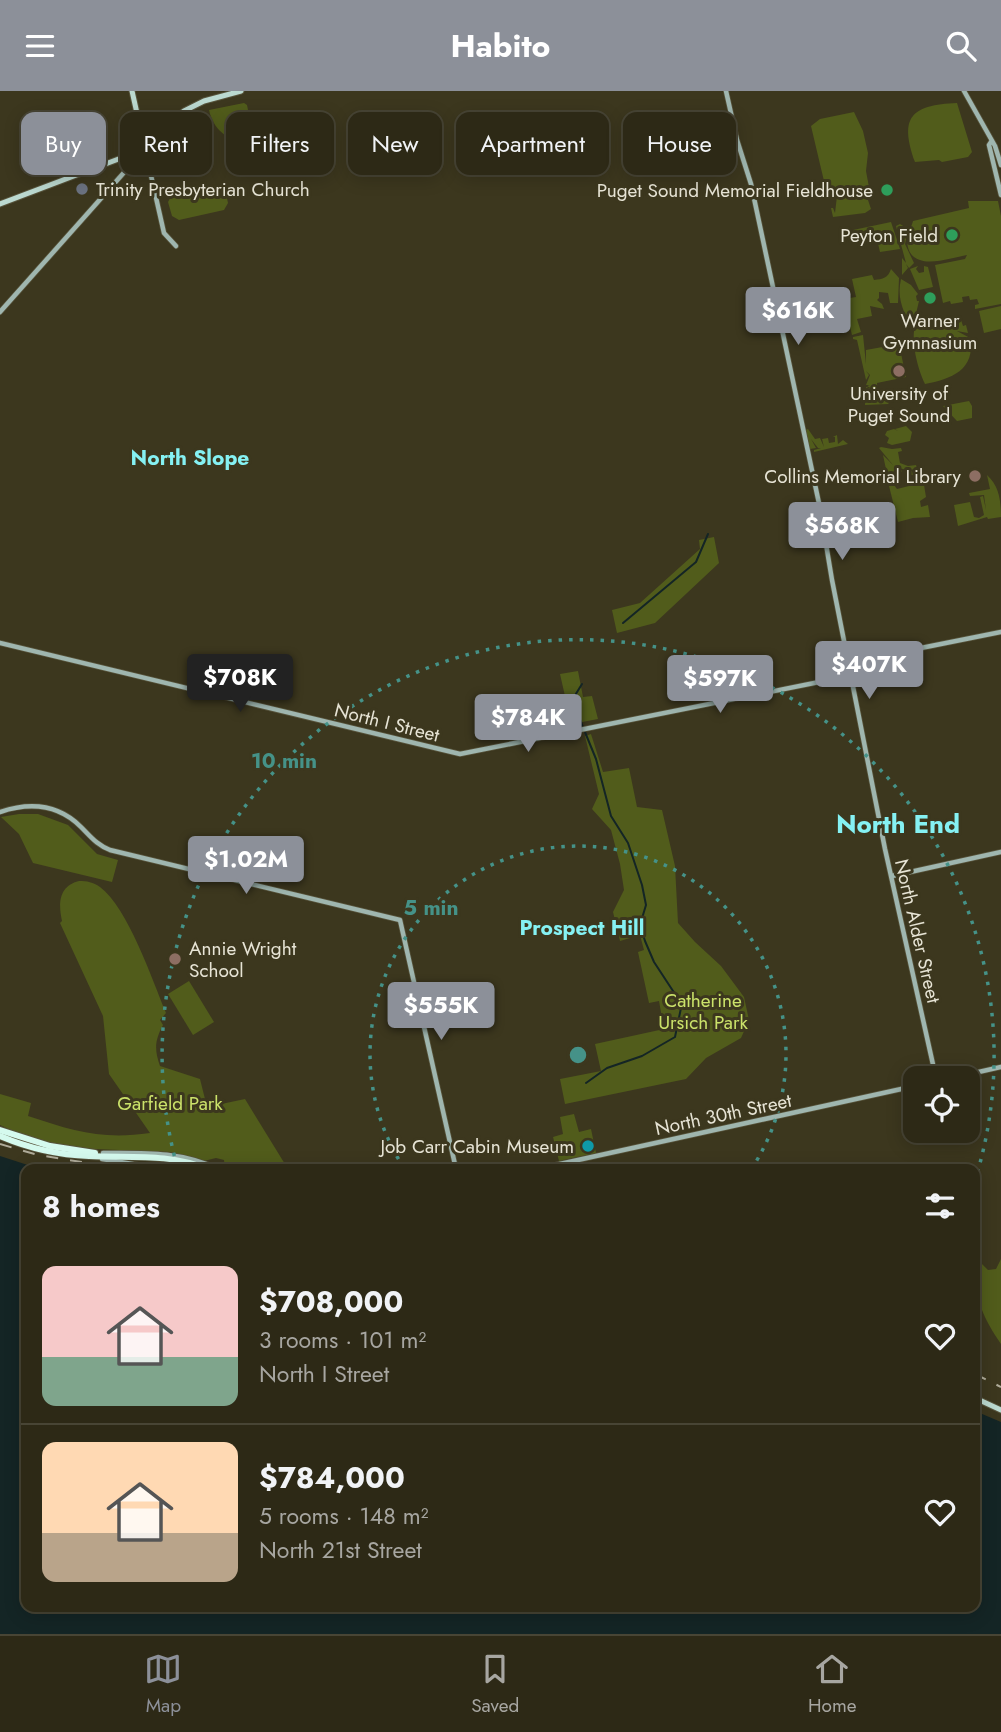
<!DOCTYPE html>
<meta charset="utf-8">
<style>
body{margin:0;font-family:Jost,sans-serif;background:#35311f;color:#f1f3f6;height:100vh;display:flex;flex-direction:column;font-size:26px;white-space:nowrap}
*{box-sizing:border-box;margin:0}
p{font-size:23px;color:#a7a6a1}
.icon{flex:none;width:38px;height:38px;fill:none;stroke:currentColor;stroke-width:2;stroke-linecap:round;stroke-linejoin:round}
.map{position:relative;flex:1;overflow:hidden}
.panel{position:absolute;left:21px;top:1073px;width:959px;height:448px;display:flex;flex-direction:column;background:#2d2916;border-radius:14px;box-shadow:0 4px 18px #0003,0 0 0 2px #484535}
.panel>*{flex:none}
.guide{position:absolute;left:21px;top:21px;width:959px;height:63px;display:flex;gap:14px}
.fabs{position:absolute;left:903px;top:975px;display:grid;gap:14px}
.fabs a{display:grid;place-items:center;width:77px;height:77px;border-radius:14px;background:#2d2916;box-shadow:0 4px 18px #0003,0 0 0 2px #484535;font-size:35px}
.price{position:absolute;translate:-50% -60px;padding:0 16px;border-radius:7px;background:#8c9099;color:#fff;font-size:23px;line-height:46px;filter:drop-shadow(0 2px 4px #0008)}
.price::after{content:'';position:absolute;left:50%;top:42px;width:21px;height:16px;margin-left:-10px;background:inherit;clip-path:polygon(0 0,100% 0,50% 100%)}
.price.selected{background:#222;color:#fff}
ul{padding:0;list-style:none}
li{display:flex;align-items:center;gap:21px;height:175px;padding:0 21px}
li+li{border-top:2px solid #484535}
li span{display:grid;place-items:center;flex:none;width:196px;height:140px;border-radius:14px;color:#555}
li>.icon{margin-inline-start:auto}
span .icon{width:84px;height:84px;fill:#fffc;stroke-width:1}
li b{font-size:30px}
h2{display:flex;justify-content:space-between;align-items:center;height:84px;padding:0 21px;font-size:30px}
.pill{padding:0 24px;border-radius:14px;background:#2d2916;box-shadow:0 4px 18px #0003,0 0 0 2px #484535;font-size:24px;line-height:63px}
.pill.selected{background:#8c9099;color:#fff}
header{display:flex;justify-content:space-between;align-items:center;height:91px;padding:0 21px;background:#8c9099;color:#fff;font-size:32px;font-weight:700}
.tab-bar{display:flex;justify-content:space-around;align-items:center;height:98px;border-top:2px solid #484535;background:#2d2916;font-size:19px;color:#a7a6a1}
.tab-bar a{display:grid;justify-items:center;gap:4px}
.tab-bar .selected{color:#8c9099}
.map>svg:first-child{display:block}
.green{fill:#515c1b}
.water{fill:#142525}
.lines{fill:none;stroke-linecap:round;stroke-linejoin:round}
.stream{stroke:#142525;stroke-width:2}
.secondary-casing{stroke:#57533b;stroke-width:6}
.primary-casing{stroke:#57533b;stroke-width:7}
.highway-casing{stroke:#57533b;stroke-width:8}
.secondary{stroke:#9fb6af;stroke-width:4.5}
.primary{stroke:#bbd9d0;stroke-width:5}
.highway{stroke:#d5faee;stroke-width:6}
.rail{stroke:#afab99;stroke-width:2;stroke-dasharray:12 12;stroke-linecap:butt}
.ring{fill:none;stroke:#459288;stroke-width:3.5;stroke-dasharray:3.5 7}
.worship-dot{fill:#6b7280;stroke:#3c371e;stroke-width:2.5}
.leisure-dot{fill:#2e9e5b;stroke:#3c371e;stroke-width:2.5}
.education-dot{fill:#8d6e63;stroke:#3c371e;stroke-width:2.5}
.culture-dot{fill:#0f9aa8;stroke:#3c371e;stroke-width:2.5}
.labels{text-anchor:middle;stroke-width:6;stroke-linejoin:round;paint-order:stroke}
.poi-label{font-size:19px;fill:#e7e4d5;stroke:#3c371e;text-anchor:end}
.street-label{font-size:19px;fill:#e7e4d5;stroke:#3c371e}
.park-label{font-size:19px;fill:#cbe26a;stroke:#3c371e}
.neighbourhood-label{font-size:21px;font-weight:bold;fill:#85f1f3;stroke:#3c371e}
.district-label{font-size:26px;font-weight:bold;fill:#85f1f3;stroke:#3c371e}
.centre{fill:#459288;stroke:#3c371e;stroke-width:3.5}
.ring-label{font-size:21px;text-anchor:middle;font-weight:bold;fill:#459288;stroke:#3c371e;stroke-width:6;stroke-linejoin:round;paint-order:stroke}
</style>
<header><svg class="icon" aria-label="menu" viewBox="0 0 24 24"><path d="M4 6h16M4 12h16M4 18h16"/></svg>Habito<svg class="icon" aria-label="search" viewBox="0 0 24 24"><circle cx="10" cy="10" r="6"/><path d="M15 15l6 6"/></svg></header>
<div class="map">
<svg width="1001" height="1543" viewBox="0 0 1001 1543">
<rect width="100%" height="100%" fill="#3c371e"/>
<g class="green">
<path d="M244,12L247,14L254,48C232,53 214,42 209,19Z"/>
<path d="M957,12L972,61L968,66L942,71L939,69L915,71C899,26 911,14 957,12Z"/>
<path d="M854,21L863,40L868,62L866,80L871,107L868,109L871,118L865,122L833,126L831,117H833L835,122L837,105L828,107L811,35L820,28Z"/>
<path d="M219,94L225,98L228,112L224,119L179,129L172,125L168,111L172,104Z"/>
<path d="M968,110H998L1001,125V213L975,218V214L979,213L977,208L970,209L969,205L962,206L963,211L951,213L950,210L943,212L935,174L965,168L967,164C949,167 909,183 907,150C906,143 912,136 913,130L969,117Z"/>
<path d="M891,131L900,158L880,161L875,140L854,145L853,139Z"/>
<path d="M900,133L908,138L905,153L914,172L909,177L906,173L908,177L902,184V167L906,172L896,135Z"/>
<path d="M918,175L916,178L919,182L924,181V175L928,176L933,196L919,199L910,178Z"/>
<path d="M891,178L899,187L898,212H890L888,202L879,201V207L877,209L882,213L884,218L870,215L872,225L857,228L861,241L852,244L843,208L856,206L852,188L872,184L874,189C883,188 888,187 891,178Z"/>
<path d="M901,188L911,194L918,203L916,205L917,210H919L914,231L909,232C902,217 897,205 901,188Z"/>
<path d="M1001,215V238L984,242L979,220Z"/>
<path d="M956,225L957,229H961L963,235L966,234L968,242L957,240L970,247C976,279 951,288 925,293C917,276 911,251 915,233Z"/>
<path d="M863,244L866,273V259L899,253L906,286L877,292L878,311L889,309L888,303L896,304L888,313L865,314L866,296L876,300L867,295L870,294H866L870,284L866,280L869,284L866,289L857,249L853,248V246Z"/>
<path d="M969,310L972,315V327L957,330L943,315Z"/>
<path d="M906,335L912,341L910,350L892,354L887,352L889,347L885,344L887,340L894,338L898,340L895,338Z"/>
<path d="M808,338L815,348L820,347L824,356L822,348L828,347L829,352L835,351V346H833L837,344L838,353L843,349L848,353L814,361V359L821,357H818L811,348L816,357L810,358L806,339Z"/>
<path d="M881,356L892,358L901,357L902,360L898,361L900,372L908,375L916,374L917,378L909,379L912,380L913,384H905L904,380L907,379L899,377L902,380L893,390L888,388L883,364L893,374L879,357Z"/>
<path d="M987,384C999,395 1001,409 1001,426L988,428L987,426L958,435L954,414L970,411L974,426L979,427L984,424L980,406L983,405L986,419L984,404L970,405L969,402L990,398Z"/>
<path d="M917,393L924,394L926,406L920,410L921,416L928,414L930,426L913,427L898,431L889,395L894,394L897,398Z"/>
<path d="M714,446L719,472L655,532L617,542L612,519L640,512L700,458L699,449Z"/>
<path d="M578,580L583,606L592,605L598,628L577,632L573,613L567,614L560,583Z"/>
<path d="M591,643L603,681L629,677L637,716L662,719L675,775L678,832L695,851L721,875L744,906L749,929L741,947L706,967L686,988L565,1013L560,988L601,980L595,953L664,938L659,910L649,912L638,861L644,859L640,844L620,850L613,821L624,799L620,773L611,739L592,718L599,703L585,645Z"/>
<path d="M19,723H38L68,734L97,763L118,769L112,791L33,772L19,743L1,726Z"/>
<path d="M79,790C87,790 93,791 100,796C128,817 152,888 166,922L160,929L163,934C155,949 154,958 160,975L200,988L207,1016L245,1008L288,1078H225L224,1069L216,1067L204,1070L170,1061L94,1058L54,1053L26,1046L0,1034V1003L31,1012L28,1025C73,1040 102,1049 150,1042L109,983L103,925L60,832L62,830C58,812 59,795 79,790Z"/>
<path d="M189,890L214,931L193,944L168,903Z"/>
<path d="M574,1023L579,1041L591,1038L596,1062L559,1070L553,1046L563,1043L560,1026Z"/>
<path d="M1001,1168V1253C982,1225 975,1208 975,1174L981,1172L988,1179L996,1178Z"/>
</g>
<path class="water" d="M0,1065L40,1078H26V1516H975V1320L1001,1331V1543H0Z"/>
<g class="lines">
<g class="stream">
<path d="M623,532L696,471L708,443"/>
<path d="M582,593L574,606L578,624L596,668L611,725L628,752L642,794L646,814L640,834L645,850L654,871L675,903L681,917L675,946L642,965L607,977L586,992"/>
</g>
<defs>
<g id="secondary">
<path d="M726,0L737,49L751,93L820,417L832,489L885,758L936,987"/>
<path d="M964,0L995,55L1001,74"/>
<path d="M991,51L989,54L1001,104"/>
<path d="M145,58L164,142L176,155"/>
<path d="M0,221L144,59"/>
<path d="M0,552L460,663L869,581L885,576L921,557L1001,541"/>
<path d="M0,721C30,711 58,713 81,736C91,746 97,754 110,759L400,829L456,1078"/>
<path d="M892,785L1001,761"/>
<path d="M952,987L1001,976"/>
<path d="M103,1062C144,1062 180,1060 218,1078"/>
<path d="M102,1068L163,1078"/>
<path d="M537,1078L915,995"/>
</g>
<g id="primary">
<path d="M132,0L145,58"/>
<path d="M0,113L145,58L169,31L184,20L204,10L241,0"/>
<path d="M975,1307L1001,1319"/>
</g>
<g id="highway">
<path d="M0,1039L50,1055L95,1062"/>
<path d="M0,1045C28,1057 59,1064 89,1065C129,1067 170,1062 207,1078"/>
</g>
</defs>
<use href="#secondary" class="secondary-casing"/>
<use href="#primary" class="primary-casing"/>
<use href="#highway" class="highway-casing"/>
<use href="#secondary" class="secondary"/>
<use href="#primary" class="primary"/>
<use href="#highway" class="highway"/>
<g class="rail">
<path d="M0,1053L38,1064L125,1078"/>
<path d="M975,1283L1001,1296"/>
</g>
</g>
<g class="ring">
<path d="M404 1077A208 208 0 1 1 752 1077"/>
<path d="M177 1075A416 416 0 1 1 976 1086"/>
</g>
<circle class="worship-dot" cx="82" cy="98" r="7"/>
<g class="leisure-dot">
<circle cx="887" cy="99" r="7"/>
<circle cx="952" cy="144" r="7"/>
<circle cx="930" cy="207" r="7"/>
</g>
<g class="education-dot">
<circle cx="899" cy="280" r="7"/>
<circle cx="975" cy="385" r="7"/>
<circle cx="175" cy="868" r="7"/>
</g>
<circle class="culture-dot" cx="588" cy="1055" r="7"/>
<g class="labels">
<g class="poi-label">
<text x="96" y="105" text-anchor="start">Trinity Presbyterian Church</text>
<text x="873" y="106">Puget Sound Memorial Fieldhouse</text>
<text x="938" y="151">Peyton Field</text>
<text x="930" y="236" text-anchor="middle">Warner<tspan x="930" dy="22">Gymnasium</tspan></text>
<text x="899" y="309" text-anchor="middle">University of<tspan x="899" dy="22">Puget Sound</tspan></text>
<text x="961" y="392">Collins Memorial Library</text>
<text x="189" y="864" text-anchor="start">Annie Wright<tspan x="189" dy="22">School</tspan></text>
<text x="574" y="1062">Job Carr Cabin Museum</text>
</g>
<g class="street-label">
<text transform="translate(387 631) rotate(14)" y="7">North I Street</text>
<text transform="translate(918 840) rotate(77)" y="7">North Alder Street</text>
<text transform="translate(723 1023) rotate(-12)" y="7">North 30th Street</text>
</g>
<g class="park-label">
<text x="703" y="916">Catherine<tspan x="703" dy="22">Ursich Park</tspan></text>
<text x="170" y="1019">Garfield Park</text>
</g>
<g class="neighbourhood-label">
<text x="190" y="374">North Slope</text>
<text x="582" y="844">Prospect Hill</text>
</g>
<g class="district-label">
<text x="898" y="742">North End</text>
</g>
</g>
<circle cx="578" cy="964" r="10" class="centre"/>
<g class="ring-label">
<text x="284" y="677">10 min</text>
<text x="431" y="824">5 min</text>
</g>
</svg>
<div class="fabs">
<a><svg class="icon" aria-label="locate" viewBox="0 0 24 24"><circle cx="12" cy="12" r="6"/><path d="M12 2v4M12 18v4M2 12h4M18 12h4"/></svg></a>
</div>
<b class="price" style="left:798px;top:256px">$616K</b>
<b class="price" style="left:842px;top:471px">$568K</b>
<b class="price" style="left:869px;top:610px">$407K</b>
<b class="price selected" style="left:240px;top:623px">$708K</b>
<b class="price" style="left:720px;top:624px">$597K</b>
<b class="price" style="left:528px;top:663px">$784K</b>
<b class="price" style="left:246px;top:805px">$1.02M</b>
<b class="price" style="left:441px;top:951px">$555K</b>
<div class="guide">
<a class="pill selected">Buy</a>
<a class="pill">Rent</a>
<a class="pill">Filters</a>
<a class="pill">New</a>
<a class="pill">Apartment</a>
<a class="pill">House</a>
</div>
<section class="panel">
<h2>8 homes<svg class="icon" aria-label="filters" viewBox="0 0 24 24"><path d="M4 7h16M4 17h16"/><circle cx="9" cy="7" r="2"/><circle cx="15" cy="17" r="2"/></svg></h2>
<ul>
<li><span style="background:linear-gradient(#f6c9c9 65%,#7fa58c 0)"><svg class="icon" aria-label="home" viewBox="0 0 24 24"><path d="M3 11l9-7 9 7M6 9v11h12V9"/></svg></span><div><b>$708,000</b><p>3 rooms · 101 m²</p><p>North I Street</p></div><svg class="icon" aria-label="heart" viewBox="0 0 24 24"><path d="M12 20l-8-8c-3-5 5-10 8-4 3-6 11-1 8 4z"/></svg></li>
<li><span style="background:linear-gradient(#ffd9b3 65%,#b9a48a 0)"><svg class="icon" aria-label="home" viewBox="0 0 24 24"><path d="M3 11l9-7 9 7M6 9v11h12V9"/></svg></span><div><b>$784,000</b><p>5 rooms · 148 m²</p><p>North 21st Street</p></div><svg class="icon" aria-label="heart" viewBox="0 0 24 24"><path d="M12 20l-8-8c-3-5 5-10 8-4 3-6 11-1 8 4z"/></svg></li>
</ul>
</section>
</div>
<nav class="tab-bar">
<a class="selected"><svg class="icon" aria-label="map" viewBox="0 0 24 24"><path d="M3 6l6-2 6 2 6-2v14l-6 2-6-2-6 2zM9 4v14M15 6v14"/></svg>Map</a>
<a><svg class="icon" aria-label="saved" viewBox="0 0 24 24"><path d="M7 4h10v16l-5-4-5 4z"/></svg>Saved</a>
<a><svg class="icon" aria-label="home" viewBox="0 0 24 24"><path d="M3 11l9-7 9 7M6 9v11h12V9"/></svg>Home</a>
</nav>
